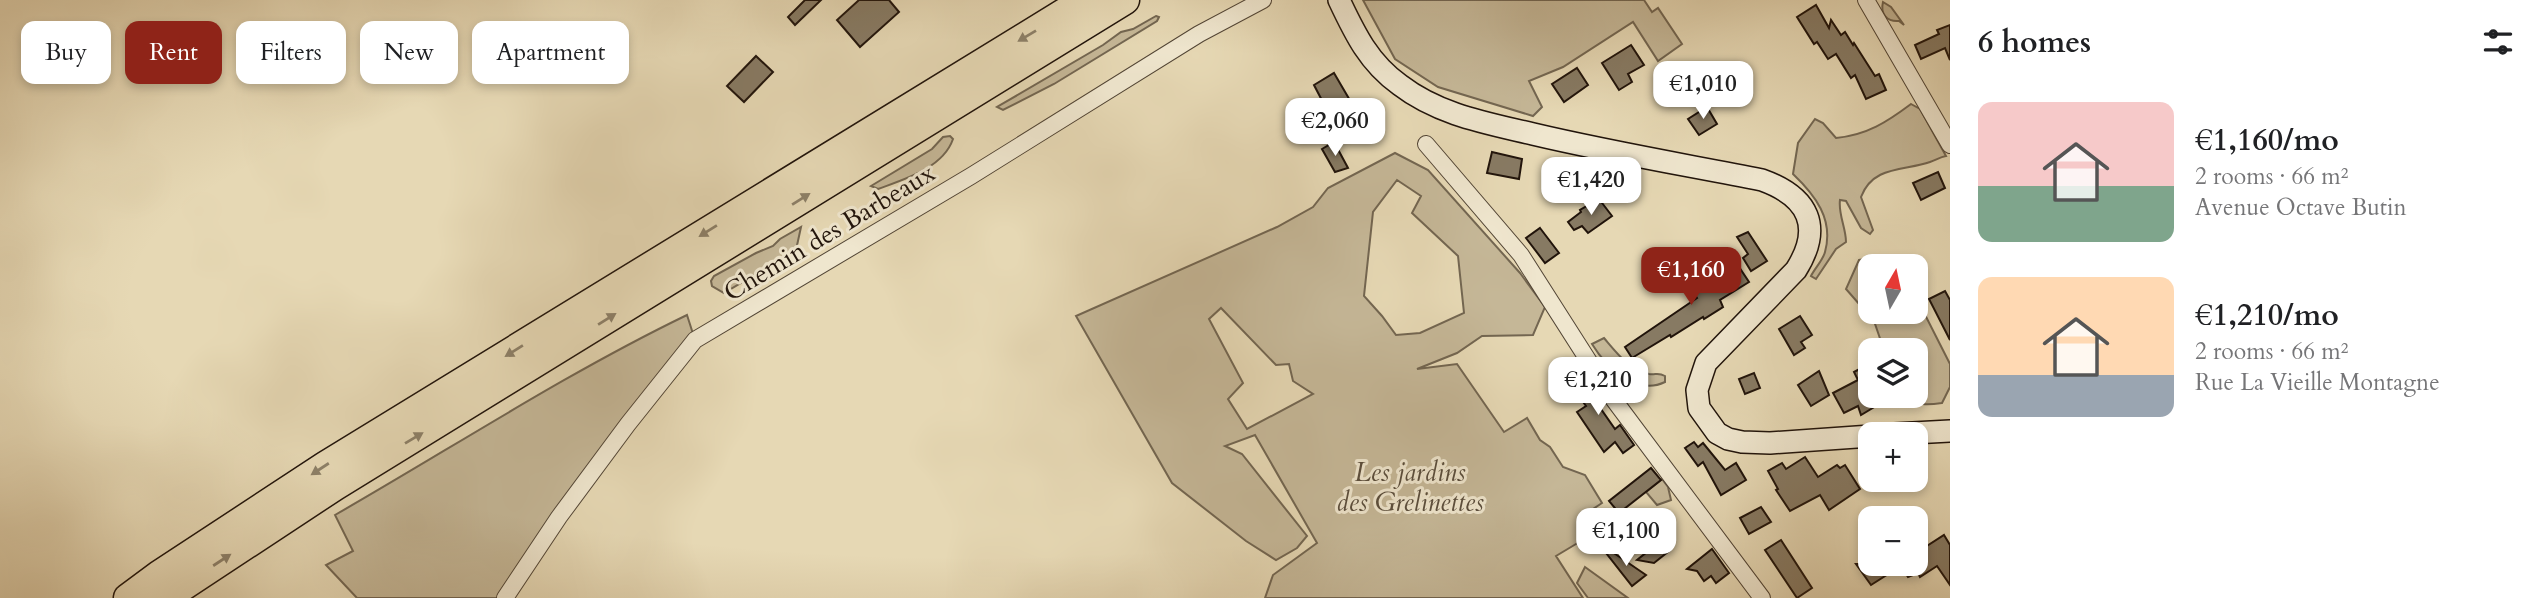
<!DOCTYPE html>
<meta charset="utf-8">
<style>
body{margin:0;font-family:Cardo,serif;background:#f6f6f6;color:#202124;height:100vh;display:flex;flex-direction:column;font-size:26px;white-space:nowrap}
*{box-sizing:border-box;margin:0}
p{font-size:23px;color:#757577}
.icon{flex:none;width:38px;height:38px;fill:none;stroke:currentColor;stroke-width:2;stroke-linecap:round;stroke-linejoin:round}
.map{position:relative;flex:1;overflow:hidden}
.details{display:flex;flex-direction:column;background:#fff;width:595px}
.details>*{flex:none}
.top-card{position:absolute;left:21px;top:21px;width:665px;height:63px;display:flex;gap:14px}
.needle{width:46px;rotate:9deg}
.fabs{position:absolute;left:1858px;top:254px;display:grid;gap:14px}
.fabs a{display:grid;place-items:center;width:70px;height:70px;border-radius:14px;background:#fff;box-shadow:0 4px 10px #0003;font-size:35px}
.price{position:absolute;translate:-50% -60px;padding:0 16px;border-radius:14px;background:#fff;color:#222;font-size:23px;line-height:46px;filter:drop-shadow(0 2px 4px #0008)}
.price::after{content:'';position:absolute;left:50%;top:42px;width:21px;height:16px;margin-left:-10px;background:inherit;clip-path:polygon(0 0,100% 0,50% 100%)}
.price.active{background:#8f2418;color:#fff}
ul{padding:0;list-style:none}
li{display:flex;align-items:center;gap:21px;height:175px;padding:0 28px}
li span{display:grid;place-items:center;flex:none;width:196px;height:140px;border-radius:14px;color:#555}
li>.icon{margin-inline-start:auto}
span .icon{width:84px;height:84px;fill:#fffc;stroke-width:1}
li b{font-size:30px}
h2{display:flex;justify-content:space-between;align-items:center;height:84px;padding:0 28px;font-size:30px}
.pill{padding:0 24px;border-radius:14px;background:#fff;box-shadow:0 4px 10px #0003;font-size:24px;line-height:63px}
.pill.active{background:#8f2418;color:#fff}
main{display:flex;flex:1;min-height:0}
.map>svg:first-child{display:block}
.green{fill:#c5b797;stroke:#736651;stroke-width:2;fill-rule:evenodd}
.building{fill:#877a63;stroke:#21140b;stroke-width:2}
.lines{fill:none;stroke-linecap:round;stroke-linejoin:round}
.street-casing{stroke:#524535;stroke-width:18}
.secondary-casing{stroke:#21140b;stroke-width:24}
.highway-casing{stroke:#21140b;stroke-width:31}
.street{stroke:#efe6ce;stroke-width:16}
.secondary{stroke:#efe6ce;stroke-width:21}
.highway{stroke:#e6d8b4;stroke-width:28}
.oneway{fill:#8d8068}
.labels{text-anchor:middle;stroke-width:6;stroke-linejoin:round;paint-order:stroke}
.street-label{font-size:26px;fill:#21140b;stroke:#efe6ce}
.park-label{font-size:26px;font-style:italic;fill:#5a4d3c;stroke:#efe6ce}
</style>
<main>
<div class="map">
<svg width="1950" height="598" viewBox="0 0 1950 598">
<rect width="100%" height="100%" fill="#e6d8b4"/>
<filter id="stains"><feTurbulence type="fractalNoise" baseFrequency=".00286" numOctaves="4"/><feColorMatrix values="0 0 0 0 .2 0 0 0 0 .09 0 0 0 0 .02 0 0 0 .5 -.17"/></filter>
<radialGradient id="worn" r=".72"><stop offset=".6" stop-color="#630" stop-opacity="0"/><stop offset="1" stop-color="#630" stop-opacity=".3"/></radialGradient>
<g class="green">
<path d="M1363,0H1644L1652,12L1658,8L1682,44L1658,61L1633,22L1563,67L1529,81L1542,107L1533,116L1438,87L1395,59Z"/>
<path d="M1883,2L1891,7L1904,25L1899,21C1887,22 1880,14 1883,2Z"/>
<path d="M1156,16L1159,17L1157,21L1054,84L1003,110L997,107L1103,45L1121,32L1133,29Z"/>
<path d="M1911,104L1920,109L1946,156C1940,157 1936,160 1930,162C1905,171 1873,165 1861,197L1873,230L1870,234L1861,228L1846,201L1840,200C1838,214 1846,228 1846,242L1836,249L1816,279L1811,276C1815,268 1823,260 1825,252C1834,219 1815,195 1793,174L1798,143L1815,119L1823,123L1836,138C1867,135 1887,122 1911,104Z"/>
<path d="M950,136L953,139C943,168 905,179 878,189L871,186L932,149L943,137Z"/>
<path d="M1395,153L1428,170L1520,273L1545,307L1533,335L1482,336L1457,353L1417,369L1457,364L1504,432L1527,418L1540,440L1550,447L1563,467L1585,475L1602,503L1590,511L1601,529L1556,556L1583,598H1265L1273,575L1317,543L1255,435L1225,446L1242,454L1307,536L1297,548L1276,560L1246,541L1172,483L1076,316L1277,227L1313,207L1328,188ZM1397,180L1421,196L1412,213L1458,256L1464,313L1420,333L1396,335L1382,316L1364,296L1373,212ZM1221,308L1276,365L1289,364L1293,381L1313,394L1247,429L1228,399L1243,383L1209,319Z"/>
<path d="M801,227L796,250L724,293L712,286L711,281L714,276L756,253L773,246L780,239Z"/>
<path d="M1879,257L1892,266H1871V312H1916V297L1950,364V387L1942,403C1928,405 1916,406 1906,396H1916V350H1884L1874,321L1846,289L1859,260Z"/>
<path d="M687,315L695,340L500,598H357L326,565L353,551L335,515C452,448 565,374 687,315Z"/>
<path d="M1604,338C1616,352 1629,370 1649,374C1656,375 1658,372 1665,376V382C1636,396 1606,367 1592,344Z"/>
<path d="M1662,479L1668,487L1671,500L1657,505L1646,492Z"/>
<path d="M1585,567L1628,598H1588L1577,583Z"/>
</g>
<g class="building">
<path d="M805,0H821L795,25L788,17Z"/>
<path d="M859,0H889L899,12L860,47L837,20Z"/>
<path d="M1816,5L1829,28L1831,20L1841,35L1845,32L1853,45L1854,43L1875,76L1879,74L1886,90L1866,99L1855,75L1851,78L1836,54L1828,59L1817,42L1814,44L1797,17Z"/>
<path d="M1950,25V60L1945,48L1921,59L1915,45L1939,34L1937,30Z"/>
<path d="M1631,45L1644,65L1628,74L1632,82L1619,90L1602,63Z"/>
<path d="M756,56L773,72L744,102L727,86Z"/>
<path d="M1577,68L1588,85L1564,102L1552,84Z"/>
<path d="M1334,73L1362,121L1340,135L1314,85Z"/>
<path d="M1707,107L1717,124L1699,135L1688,119Z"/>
<path d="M1334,142L1348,168L1335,172L1322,149Z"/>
<path d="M1492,152L1522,159L1519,179L1487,173Z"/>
<path d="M1938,172L1945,188L1921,200L1913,183Z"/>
<path d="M1599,199L1612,216L1588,233L1582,226L1574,230L1568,222L1581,212L1580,210Z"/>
<path d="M1540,228L1559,253L1545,263L1526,238Z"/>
<path d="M1748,232L1767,261L1751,271L1743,258L1748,254L1737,237Z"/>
<path d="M1688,261L1705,289L1739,267L1749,282L1720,300L1723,307L1704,319L1703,317L1671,337L1670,335L1632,358L1625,347L1697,298L1677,267Z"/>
<path d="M1945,291L1950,300V340L1929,299Z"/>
<path d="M1800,316L1812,335L1801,342L1805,348L1794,355L1779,329Z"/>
<path d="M1865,366L1871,373V396H1877L1881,403L1861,415L1858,406L1844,413L1833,393L1858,380L1854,372Z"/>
<path d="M1580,370L1592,386L1587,389L1615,429L1620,425L1634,445L1623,453L1615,442L1604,452L1577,412L1586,406L1566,379Z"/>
<path d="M1819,371L1829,395L1811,406L1798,385Z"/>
<path d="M1754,373L1760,388L1745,394L1739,379Z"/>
<path d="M1694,442L1698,447L1703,443L1725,470L1736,463L1746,480L1721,495L1703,462L1698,466L1685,448Z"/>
<path d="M1805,457L1818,477L1837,465L1840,468L1845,465L1860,489L1829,510L1820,495L1790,511L1776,490L1778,489L1768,471L1782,463L1786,469Z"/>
<path d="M1651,468L1661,480L1619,513L1609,501Z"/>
<path d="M1761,507L1771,522L1749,534L1740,518Z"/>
<path d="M1944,535L1950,545V585L1937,566L1920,577L1918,573L1908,577L1901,566L1871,585L1856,564H1916V553Z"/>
<path d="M1781,540L1812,588L1797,598L1765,550Z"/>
<path d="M1661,541L1669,551L1654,563L1637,560Z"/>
<path d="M1605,547L1646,575L1632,586L1603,549Z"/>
<path d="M1712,549L1729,573L1716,583L1711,576L1704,581L1697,571L1687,569Z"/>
</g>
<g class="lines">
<defs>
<g id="street">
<path d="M1866,0L1950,145"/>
<path d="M1426,144L1521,255L1611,396L1762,598"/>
<path d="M505,598L559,517L628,424L695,340L971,176L1199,34L1263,0"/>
</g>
<g id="secondary">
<path d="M1339,0C1355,34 1369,63 1400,85C1439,115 1487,123 1533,134C1609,152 1686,165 1762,180C1809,197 1823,227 1796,270L1706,363L1697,390L1699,408L1717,433L1728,439L1742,442L1770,443L1871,436"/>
<path d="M1894,434L1950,431"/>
</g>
<g id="highway">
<path d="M128,598L159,575L325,466L1085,0"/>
<path d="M165,598L335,486L1125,0"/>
</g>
</defs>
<use href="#street" class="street-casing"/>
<use href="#secondary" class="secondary-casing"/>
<use href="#highway" class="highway-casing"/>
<use href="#street" class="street"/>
<use href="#secondary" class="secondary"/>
<use href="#highway" class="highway"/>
</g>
<defs><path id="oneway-solid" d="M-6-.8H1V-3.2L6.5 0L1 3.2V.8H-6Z" transform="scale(1.75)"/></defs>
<g class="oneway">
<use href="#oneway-solid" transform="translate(1027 36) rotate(149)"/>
<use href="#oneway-solid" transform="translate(801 199) rotate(-32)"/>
<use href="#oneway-solid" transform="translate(708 231) rotate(148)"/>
<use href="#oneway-solid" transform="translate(607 319) rotate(-32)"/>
<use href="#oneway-solid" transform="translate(514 351) rotate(148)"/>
<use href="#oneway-solid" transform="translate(414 438) rotate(-31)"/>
<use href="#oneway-solid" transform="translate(320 469) rotate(147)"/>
<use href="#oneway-solid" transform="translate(222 560) rotate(-33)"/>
</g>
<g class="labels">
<g class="street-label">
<text transform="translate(829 232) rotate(-31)" y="9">Chemin des Barbeaux</text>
</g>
<g class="park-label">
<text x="1410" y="481">Les jardins<tspan x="1410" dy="30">des Grelinettes</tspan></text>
</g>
</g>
<rect width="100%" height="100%" filter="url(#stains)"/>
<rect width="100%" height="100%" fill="url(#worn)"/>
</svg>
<div class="fabs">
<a><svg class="needle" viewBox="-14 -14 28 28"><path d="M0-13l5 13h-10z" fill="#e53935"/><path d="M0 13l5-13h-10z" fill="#757577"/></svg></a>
<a><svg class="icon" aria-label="layers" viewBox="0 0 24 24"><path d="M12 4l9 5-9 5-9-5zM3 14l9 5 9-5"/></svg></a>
<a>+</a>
<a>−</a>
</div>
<b class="price" style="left:1703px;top:121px">€1,010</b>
<b class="price" style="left:1335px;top:158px">€2,060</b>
<b class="price" style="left:1591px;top:217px">€1,420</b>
<b class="price active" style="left:1691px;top:307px">€1,160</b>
<b class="price" style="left:1598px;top:417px">€1,210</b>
<b class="price" style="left:1626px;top:568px">€1,100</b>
<div class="top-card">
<a class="pill">Buy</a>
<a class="pill active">Rent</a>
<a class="pill">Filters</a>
<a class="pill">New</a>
<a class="pill">Apartment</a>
</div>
</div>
<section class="details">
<h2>6 homes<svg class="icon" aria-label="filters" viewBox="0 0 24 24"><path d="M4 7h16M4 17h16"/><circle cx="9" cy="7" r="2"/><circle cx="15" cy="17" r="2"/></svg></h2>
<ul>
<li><span style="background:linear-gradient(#f6c9c9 60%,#7fa58c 0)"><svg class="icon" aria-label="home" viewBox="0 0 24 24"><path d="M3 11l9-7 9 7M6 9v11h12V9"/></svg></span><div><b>€1,160/mo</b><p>2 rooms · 66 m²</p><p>Avenue Octave Butin</p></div></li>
<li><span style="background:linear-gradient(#ffd9b3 70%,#9aa5b1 0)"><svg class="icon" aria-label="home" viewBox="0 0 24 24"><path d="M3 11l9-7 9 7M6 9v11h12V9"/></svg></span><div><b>€1,210/mo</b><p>2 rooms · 66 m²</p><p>Rue La Vieille Montagne</p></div></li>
</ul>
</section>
</main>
